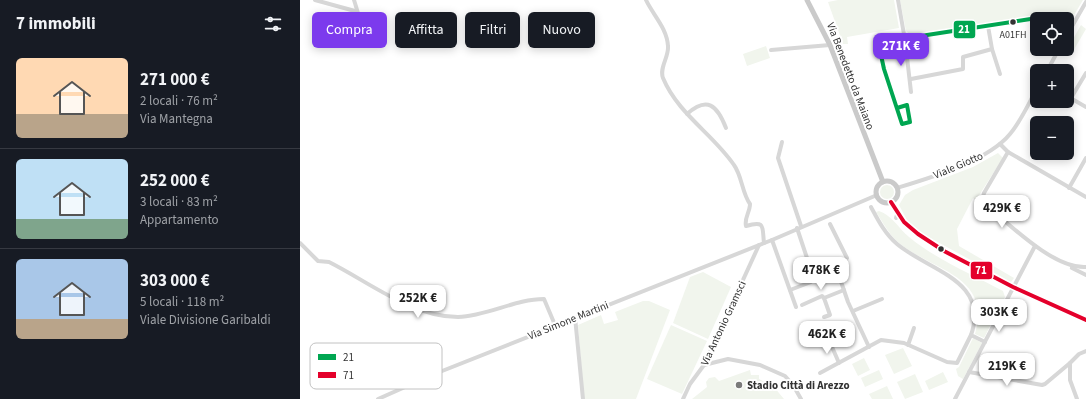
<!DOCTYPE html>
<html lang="it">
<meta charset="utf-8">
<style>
body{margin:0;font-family:"Source Sans 3",sans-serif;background:#20242c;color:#f1f3f6;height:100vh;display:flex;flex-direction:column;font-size:15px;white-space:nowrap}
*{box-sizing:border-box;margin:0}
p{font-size:13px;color:#9ea1a6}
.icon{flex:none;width:22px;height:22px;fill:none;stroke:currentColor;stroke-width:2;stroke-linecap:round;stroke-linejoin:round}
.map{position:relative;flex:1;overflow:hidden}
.drawer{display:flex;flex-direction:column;background:#171b24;width:300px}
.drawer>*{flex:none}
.top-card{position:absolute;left:12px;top:12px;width:380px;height:36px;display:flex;gap:8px}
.tools{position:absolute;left:730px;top:12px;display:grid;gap:8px}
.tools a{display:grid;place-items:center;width:44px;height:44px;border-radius:6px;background:#171b24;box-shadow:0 2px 10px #0003;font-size:20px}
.price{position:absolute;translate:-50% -34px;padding:0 9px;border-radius:8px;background:#fff;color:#222;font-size:13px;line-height:26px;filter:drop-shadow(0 1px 2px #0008)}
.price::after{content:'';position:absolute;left:50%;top:24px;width:12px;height:9px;margin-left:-6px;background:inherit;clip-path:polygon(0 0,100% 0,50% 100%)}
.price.on{background:#7c3aed;color:#fff}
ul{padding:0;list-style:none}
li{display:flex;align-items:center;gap:12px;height:100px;padding:0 16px}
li+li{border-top:1px solid #363941}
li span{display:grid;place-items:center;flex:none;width:112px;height:80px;border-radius:6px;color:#555}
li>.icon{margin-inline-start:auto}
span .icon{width:48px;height:48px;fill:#fffc;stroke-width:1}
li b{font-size:17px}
h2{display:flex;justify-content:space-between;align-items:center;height:48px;padding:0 16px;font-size:17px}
.pill{padding:0 14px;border-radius:6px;background:#171b24;box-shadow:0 2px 10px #0003;font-size:14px;line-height:36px}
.pill.on{background:#7c3aed;color:#fff}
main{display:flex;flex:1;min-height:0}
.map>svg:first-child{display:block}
.green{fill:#f1f5ed}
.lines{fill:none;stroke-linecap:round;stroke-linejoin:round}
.minor{stroke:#d7d7d7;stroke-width:4}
.major{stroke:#cacaca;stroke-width:5}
.bus-1-casing{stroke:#fff;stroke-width:7}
.bus-2-casing{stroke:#fff;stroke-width:7}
.bus-1{stroke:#00a651;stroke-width:4}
.bus-2{stroke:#e4002b;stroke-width:4}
.bus-dot{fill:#333;stroke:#fff;stroke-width:1.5}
.poi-dot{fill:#7a7a7a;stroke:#fff;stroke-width:1.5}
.labels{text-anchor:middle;stroke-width:4;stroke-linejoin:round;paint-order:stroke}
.bus-label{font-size:10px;fill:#333;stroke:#fff}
.street-label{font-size:11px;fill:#333;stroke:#fff}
.poi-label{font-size:11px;font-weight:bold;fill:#333;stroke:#fff;text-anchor:start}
.key{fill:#fff;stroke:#c2c2c2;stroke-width:1}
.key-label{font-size:11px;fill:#333}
.line-badge{stroke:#fff;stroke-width:1.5}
.badge-label{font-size:11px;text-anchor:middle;font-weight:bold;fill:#fff}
</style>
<main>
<section class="drawer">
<h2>7 immobili<svg class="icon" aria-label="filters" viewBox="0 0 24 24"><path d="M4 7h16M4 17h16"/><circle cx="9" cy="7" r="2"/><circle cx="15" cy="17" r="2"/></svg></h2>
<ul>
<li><span style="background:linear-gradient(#ffd9b3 70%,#b9a48a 0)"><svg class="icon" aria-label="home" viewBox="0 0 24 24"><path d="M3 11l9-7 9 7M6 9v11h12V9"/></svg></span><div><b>271 000 €</b><p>2 locali · 76 m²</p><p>Via Mantegna</p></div></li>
<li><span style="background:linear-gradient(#bfe0f5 75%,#7fa58c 0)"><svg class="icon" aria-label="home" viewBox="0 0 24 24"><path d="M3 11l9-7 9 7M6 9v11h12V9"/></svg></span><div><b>252 000 €</b><p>3 locali · 83 m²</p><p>Appartamento</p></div></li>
<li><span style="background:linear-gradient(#a9c7e8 75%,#b9a48a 0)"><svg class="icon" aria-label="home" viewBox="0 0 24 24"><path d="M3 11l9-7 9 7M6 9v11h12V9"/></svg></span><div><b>303 000 €</b><p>5 locali · 118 m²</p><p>Viale Divisione Garibaldi</p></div></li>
</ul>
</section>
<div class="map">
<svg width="786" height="399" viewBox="0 0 786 399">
<rect width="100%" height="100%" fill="#fff"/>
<g class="green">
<path d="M538,0H594L599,28L547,37L548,44H543L528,2Z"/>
<path d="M600,0H783L771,20L767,22V19H758L748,14L612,36L606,31Z"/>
<path d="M781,25L786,29L772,53L767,50Z"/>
<path d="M466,46L470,58L447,66L443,54Z"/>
<path d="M698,153L703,158L676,200L673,198L657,229L659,246L714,278L711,282L623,234L607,220L599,205L605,195L613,190L673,167Z"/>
<circle cx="587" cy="192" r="7"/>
<path d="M579,211C592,215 599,229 609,237C634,258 673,275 703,291L705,297L684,338L675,334C691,277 638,272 603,246C591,238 584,224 576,212Z"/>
<path d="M403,272L431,287L408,339L373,323L390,277Z"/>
<path d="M343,301H349L370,310L336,399H284L278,325L301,315L304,324L318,320L315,312Z"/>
<path d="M371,325L407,341L382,394L347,379Z"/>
<path d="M673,338L682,343L663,379L658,376L656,369L659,367Z"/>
<path d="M603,348L612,366L594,374L585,355Z"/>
<path d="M564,358L570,370L558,376L552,364Z"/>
<path d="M450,370L451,375H459V379L474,387L484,399H392L407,387L406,382L409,378L415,377L419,381Z"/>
<path d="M579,370L583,379L565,387L561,378Z"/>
<path d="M643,372L648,382L629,390L625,381Z"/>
<path d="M615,374L623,392L605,399L597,382Z"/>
<path d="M587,386L593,399H572L569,394Z"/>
</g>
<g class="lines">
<g class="minor">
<path d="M15,0L55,11C65,21 59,36 50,43"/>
<path d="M54,0L58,13"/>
<path d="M346,0C353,15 367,28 368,46C369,57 359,68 363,78C378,114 413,134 434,165C442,176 442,193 450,204C450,212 444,218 446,226C466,220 462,227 464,243"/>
<path d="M598,0L605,40L611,92"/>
<path d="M688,26L692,49L700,74"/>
<path d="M767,35L786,2"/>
<path d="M471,50L530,45"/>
<path d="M747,71L759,49"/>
<path d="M611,79L663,69V57L692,49"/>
<path d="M767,96L786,107"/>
<path d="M771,98L786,73"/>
<path d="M597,108L607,105L610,122L602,124L584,69L579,46L627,35L737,18L748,19"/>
<path d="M387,114C407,96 417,105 426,128"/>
<path d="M482,142L478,158L501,226"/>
<path d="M700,144L708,152L786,197"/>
<path d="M708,152L684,193L683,197L686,205C710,225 754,269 786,267"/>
<path d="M597,188C630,178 688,161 710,134C721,121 729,103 737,88"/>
<path d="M769,188L786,158"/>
<path d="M571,207C578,220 585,234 597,244C629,271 690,280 671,335L685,342"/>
<path d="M596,218L598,212"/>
<path d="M530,224L547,258L537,270L548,302L569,347"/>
<path d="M497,228L513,276"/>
<path d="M472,240L496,307"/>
<path d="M0,243L18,261L29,262C69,282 112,317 158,317C188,316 215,299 244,299L255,325"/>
<path d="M772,268L786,275"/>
<path d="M490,290L511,282"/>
<path d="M502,305L522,296L524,298"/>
<path d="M553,311L582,299"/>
<path d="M275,317L283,399"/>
<path d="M524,317L530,315L524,298L544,290"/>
<path d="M529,340L539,363"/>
<path d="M608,345L614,328"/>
<path d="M404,365L428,359L460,365L485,376L493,385L501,399"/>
<path d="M669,372L742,385L745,384L770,363"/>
<path d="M520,373L581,340L604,343L647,362L657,363L671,335"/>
<path d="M78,399L132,375L472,240L577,195"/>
<path d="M383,399L390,384L404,365L459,245"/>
<path d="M655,399L735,246"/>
<path d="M777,399L770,380V363L779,354L786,351"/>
</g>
<g class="major">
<path d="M507,0L530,45L583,182"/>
<circle cx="587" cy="192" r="11"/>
<path d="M591,202L604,222L618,234L644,251L713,287L786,320"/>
</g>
<defs>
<path id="bus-1" d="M597,108L607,105L610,122L602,124L584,69L579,46L627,35L737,18L748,19"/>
<path id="bus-2" d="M591,202L604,222L618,234L644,251L713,287L786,320"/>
</defs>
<use href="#bus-1" class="bus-1-casing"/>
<use href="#bus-2" class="bus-2-casing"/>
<use href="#bus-1" class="bus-1"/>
<use href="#bus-2" class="bus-2"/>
</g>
<g class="bus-dot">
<circle cx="713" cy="22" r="3.5"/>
<circle cx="641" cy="249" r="3.5"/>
</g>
<circle class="poi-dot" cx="439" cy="385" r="4"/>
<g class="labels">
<g class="bus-label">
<text x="713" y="38">A01FH</text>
</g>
<g class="street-label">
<text transform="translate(551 76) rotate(69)" y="4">Via Benedetto da Maiano</text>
<text transform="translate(658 165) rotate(-23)" y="4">Viale Giotto</text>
<text transform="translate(268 320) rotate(-22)" y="4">Via Simone Martini</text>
<text transform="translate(423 323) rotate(-65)" y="4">Via Antonio Gramsci</text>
</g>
<g class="poi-label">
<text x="447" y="389">Stadio Città di Arezzo</text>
</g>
</g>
<rect x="10" y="343" width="132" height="46" rx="6" class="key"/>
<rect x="18" y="354" width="18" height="6" fill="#00a651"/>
<rect x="18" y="372" width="18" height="6" fill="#e4002b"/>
<g class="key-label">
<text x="43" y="361">21</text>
<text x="43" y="379">71</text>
</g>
<g class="line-badge">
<rect x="653" y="20" width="23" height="19" rx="4" fill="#00a651"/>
<rect x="670" y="261" width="23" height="19" rx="4" fill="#e4002b"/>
</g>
<g class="badge-label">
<text x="664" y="33">21</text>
<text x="681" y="274">71</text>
</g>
</svg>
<div class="tools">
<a><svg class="icon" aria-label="locate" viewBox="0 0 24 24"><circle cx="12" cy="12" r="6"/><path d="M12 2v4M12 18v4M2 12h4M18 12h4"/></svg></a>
<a>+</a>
<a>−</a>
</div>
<b class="price on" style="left:601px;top:67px">271K €</b>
<b class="price" style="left:702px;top:229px">429K €</b>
<b class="price" style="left:521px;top:291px">478K €</b>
<b class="price" style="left:118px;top:319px">252K €</b>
<b class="price" style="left:699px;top:333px">303K €</b>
<b class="price" style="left:527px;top:355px">462K €</b>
<b class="price" style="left:707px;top:387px">219K €</b>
<div class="top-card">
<a class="pill on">Compra</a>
<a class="pill">Affitta</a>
<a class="pill">Filtri</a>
<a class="pill">Nuovo</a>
</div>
</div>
</main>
